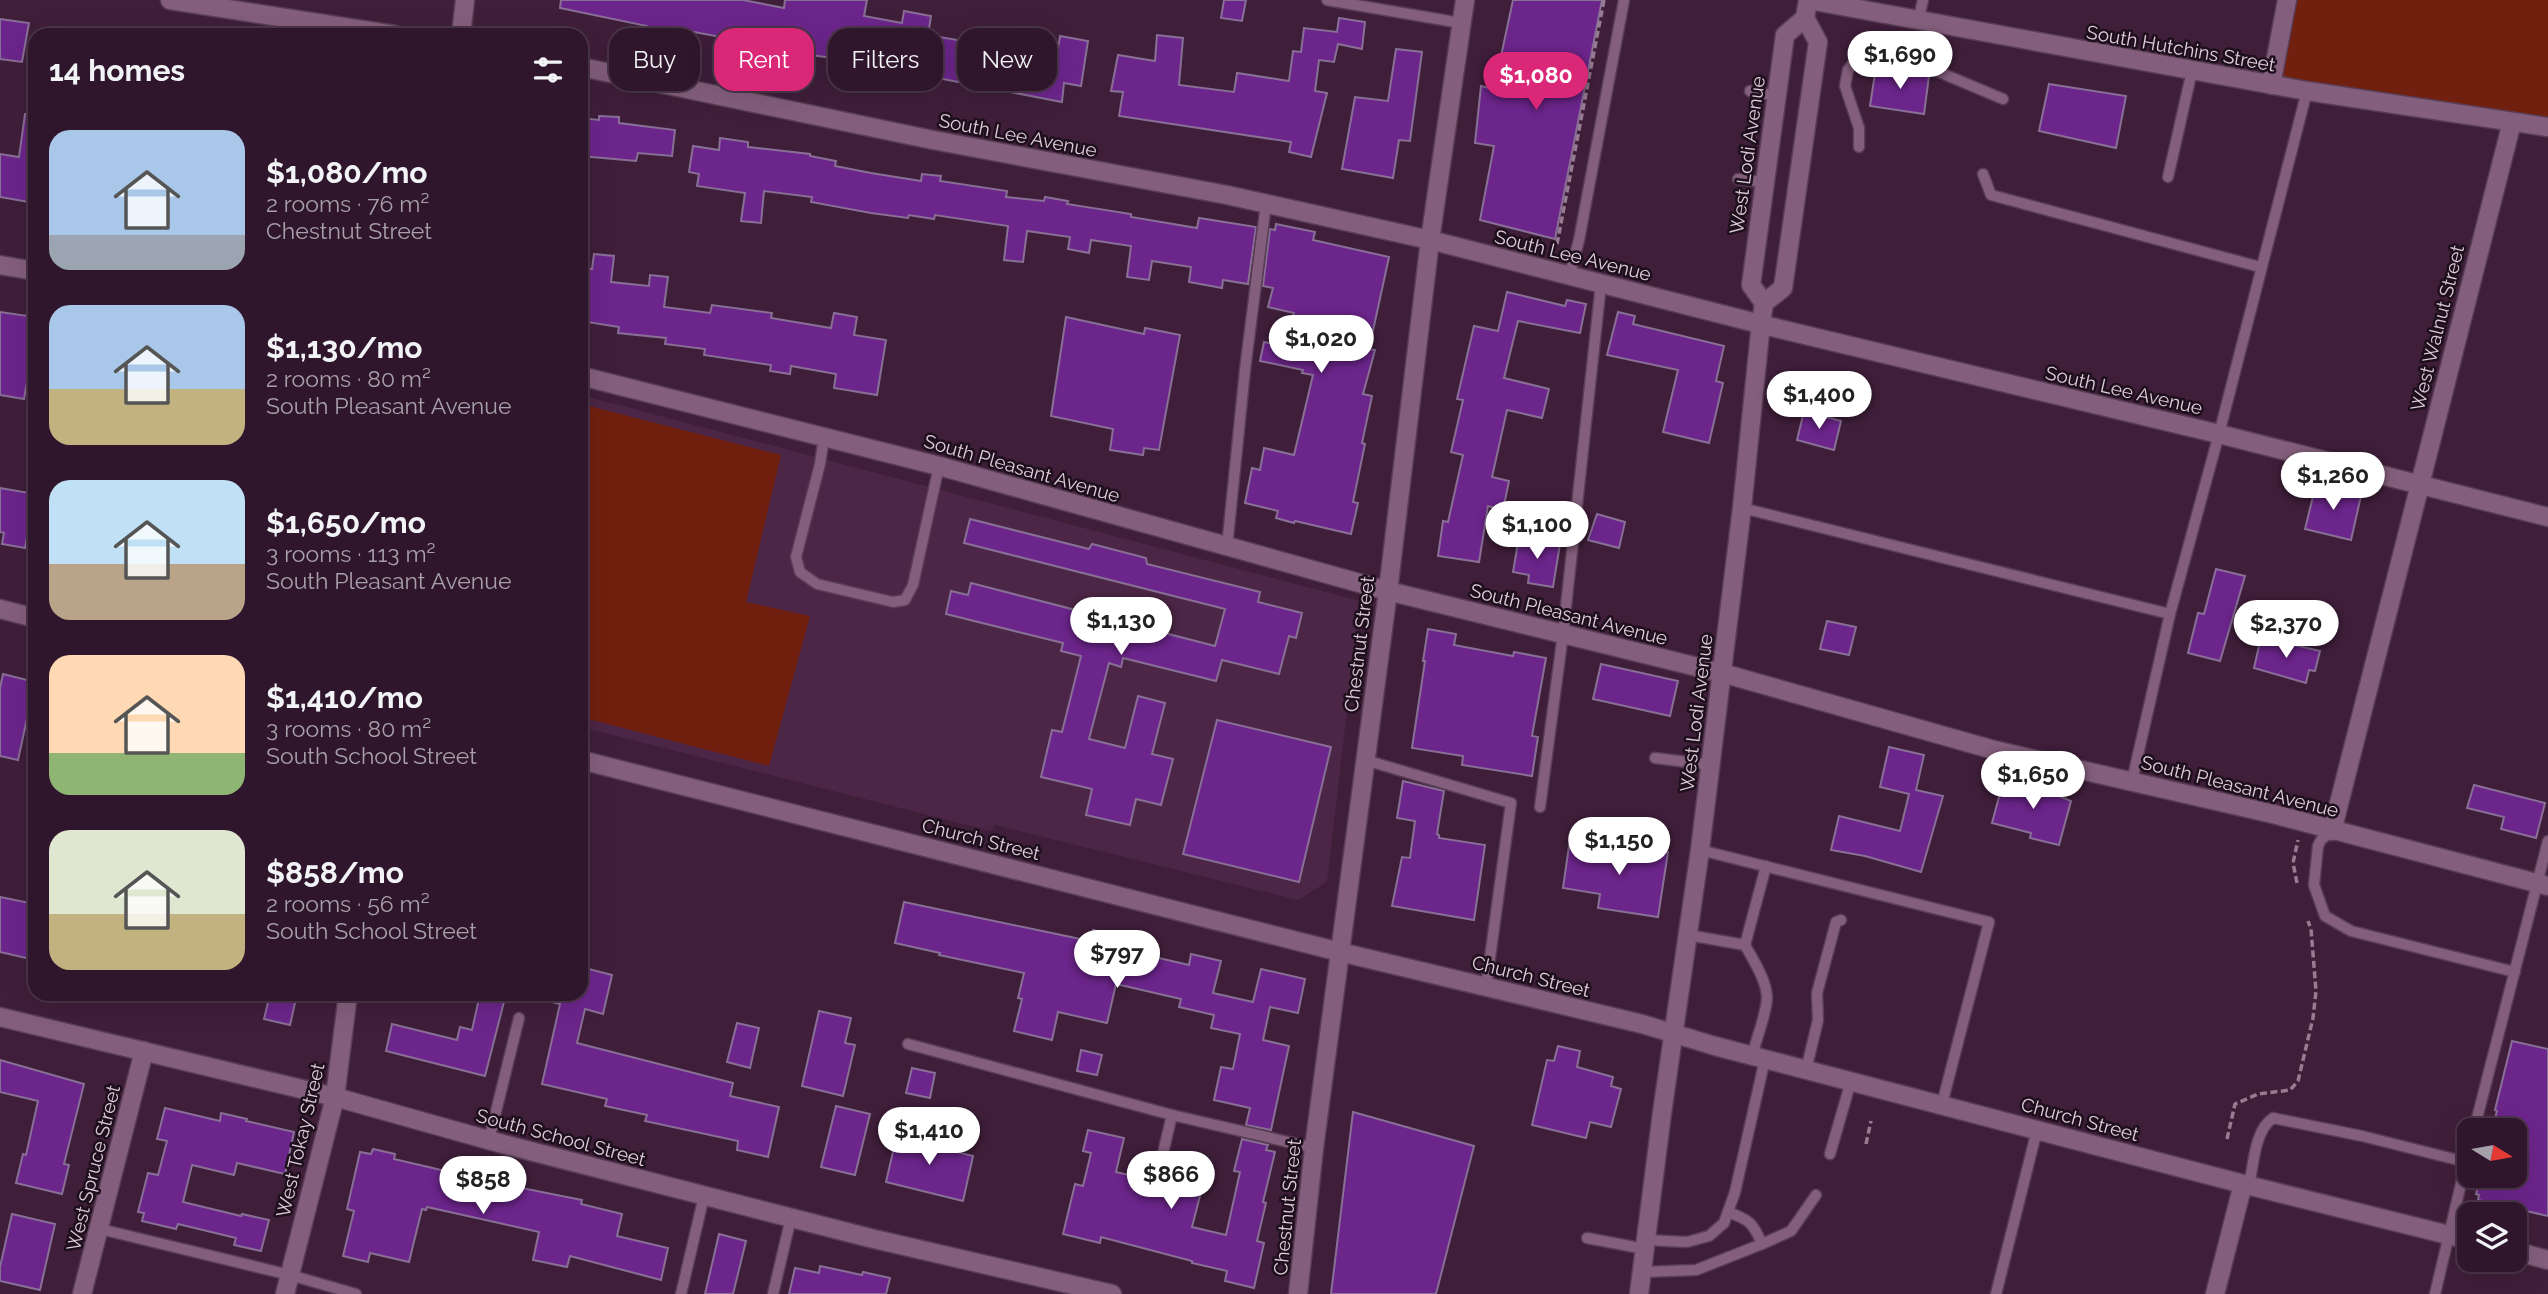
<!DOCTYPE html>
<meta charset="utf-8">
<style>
body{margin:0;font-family:Raleway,sans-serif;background:#3b2338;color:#f1f3f6;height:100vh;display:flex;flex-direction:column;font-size:26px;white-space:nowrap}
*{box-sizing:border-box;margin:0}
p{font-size:23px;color:#a79fa9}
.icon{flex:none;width:38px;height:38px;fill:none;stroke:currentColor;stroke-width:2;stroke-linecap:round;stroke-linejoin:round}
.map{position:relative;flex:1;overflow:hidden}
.side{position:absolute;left:28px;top:28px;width:560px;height:973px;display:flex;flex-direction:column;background:#2f162c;border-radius:21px;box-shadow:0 7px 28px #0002,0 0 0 2px #4a3548}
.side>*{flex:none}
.guide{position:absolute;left:609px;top:28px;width:665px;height:63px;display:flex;gap:14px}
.needle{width:46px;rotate:101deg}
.tools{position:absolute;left:2457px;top:1118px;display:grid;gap:14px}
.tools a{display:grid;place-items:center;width:70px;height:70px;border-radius:14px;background:#2f162c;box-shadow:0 7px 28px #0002,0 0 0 2px #4a3548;font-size:35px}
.price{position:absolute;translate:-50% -60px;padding:0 16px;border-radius:24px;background:#fff;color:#222;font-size:23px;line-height:46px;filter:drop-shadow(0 2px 4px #0008)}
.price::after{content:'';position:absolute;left:50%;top:42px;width:21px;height:16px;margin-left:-10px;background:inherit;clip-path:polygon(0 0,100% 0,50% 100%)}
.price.selected{background:#db2777;color:#fff}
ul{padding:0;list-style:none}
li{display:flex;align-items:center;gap:21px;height:175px;padding:0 21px}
li span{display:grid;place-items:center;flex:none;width:196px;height:140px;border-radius:21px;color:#555}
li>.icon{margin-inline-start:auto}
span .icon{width:84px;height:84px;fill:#fffc;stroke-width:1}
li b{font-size:30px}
h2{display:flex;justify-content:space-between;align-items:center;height:84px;padding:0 21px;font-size:30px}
.chip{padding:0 24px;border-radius:21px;background:#2f162c;box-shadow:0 7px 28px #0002,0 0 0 2px #4a3548;font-size:24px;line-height:63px}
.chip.selected{background:#db2777;color:#fff}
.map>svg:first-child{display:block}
.built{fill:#4c2646}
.green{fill:#711f0e}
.building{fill:#6c258b;stroke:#886f96;stroke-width:2}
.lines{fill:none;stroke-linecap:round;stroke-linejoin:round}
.lane-casing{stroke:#593d55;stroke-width:13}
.street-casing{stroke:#593d55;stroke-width:21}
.secondary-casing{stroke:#593d55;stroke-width:21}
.path{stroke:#967b92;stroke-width:3.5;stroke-dasharray:7 3.5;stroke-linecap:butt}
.lane{stroke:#845f7d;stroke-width:10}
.street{stroke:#845f7d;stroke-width:18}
.secondary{stroke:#845f7d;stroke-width:18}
.labels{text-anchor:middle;stroke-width:5;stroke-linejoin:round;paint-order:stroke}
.street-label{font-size:19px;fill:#e0cbdc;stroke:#1d0f1b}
</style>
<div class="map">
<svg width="2548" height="1294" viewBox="0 0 2548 1294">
<rect width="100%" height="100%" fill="#3f1e3a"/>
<path class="built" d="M581,395L1360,601L1327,882L1298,900L995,825L991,831L581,727Z"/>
<g class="green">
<path d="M2287,0H2548V132L2271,85Z"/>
<path d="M581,404L781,455L746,602L810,616L769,766L581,717Z"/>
</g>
<g class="building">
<path d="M561,0H743L784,8L785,0H867L864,16L902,23L904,11L931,16L928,35L1021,51L1020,56L1056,61L1060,36L1088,41L1081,86L1064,83L1062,102L834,58L737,46V40L694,32V35L647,29V26L560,8Z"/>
<path d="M1224,0H1246L1242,21L1221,18Z"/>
<path d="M1513,0H1602L1555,239L1480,220L1494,146L1475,143L1481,86L1494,89Z"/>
<path d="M1339,18L1365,22L1362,49L1338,44L1334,62L1319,60L1315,91L1327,93L1311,157L1289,152L1291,142L1119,116L1123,92L1111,91L1118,55L1155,61L1157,35L1183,38L1179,85L1234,92L1237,73L1289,81L1293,51L1301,52L1304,28L1337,32Z"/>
<path d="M0,19L29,23L22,62L0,59Z"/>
<path d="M1396,49L1422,52L1410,141L1399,140L1393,178L1342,169L1355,97L1388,101Z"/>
<path d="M1876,67L1929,76L1924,114L1870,106Z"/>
<path d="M2049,84L2126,96L2116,148L2039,131Z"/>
<path d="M25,114H35V203L0,197V154L19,157Z"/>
<path d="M599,116L619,117V123L675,130L672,156L638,153L636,161L581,156V118L599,120Z"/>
<path d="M720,138L748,142V147L810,154V156L836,161L835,166L871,173L921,181L922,174L941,176L940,181L1007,191L1006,197L1044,201L1045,197L1068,201L1067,204L1131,214V217L1197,228L1199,218L1256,227L1248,284L1223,280L1222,288L1189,282L1191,267L1152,261L1149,280L1127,277L1131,246L1091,240L1089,253L1068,249L1070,237L1027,231L1023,262L1004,260L1008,226L935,215L934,219L909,215L908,218L871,213L811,202L812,197L764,191L761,223L741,221L745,193L697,186L699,174L689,172L693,146L719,150Z"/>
<path d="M1276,224L1315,232L1313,240L1389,257L1369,349L1375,350L1363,394L1372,396L1362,443L1365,444L1353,502L1358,503L1351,534L1295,521L1294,523L1276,518L1278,511L1245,503L1252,468L1260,470L1264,448L1294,455L1313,375L1302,373L1303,370L1260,361L1264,342L1286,347L1294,313L1268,307L1273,288L1263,286L1270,229L1275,230Z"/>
<path d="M594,254L614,256L611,282L649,286L650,275L668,277L664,307L710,313L712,305L772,313L771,318L831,328L834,313L857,317L854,335L886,340L877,395L834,388L836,374L791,366L790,374L770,371L771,365L704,355L705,349L665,344L666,338L618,333L619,327L581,321V267L592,269Z"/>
<path d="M1507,292L1565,306L1567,300L1586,304L1580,333L1518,321L1504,378L1549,389L1542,418L1507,410L1492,477L1509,481L1503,510L1488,506L1479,562L1438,556L1443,521L1448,522L1463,455L1451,452L1463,400L1457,399L1474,326L1498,331Z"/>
<path d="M0,312L35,317V360H31L24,399L0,395Z"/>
<path d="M1618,312L1635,316L1633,324L1724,346L1716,381L1723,383L1709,443L1663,432L1678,370L1607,355Z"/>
<path d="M1066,317L1144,334L1145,328L1180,335L1159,450L1144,448L1143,455L1110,450L1113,429L1051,416Z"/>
<path d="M1804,411L1841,421L1834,450L1797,440Z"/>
<path d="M2316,484L2361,496L2351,540L2305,529Z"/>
<path d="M0,488L35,494L25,548L2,544L4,533L0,532Z"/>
<path d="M1597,514L1625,522L1619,548L1588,540Z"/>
<path d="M970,519L1089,549L1092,544L1146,558L1147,564L1260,592L1258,602L1302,613L1296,638L1289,636L1279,674L1222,660L1216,681L1123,658L1121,667L1109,663L1089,739L1125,748L1138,696L1165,703L1152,754L1173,759L1161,805L1136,799L1130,825L1086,815L1092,789L1041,777L1052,730L1062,732L1081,656L1061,651L1063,643L946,614L951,591L968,595L971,583L1215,646L1225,609L964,543Z"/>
<path d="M1519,537L1560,544L1553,587L1528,583L1529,575L1513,572Z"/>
<path d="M2216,569L2245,576L2220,661L2188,653L2198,613L2204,614Z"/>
<path d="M1827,621L1856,627L1849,655L1820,649Z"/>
<path d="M1428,629L1456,634L1454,645L1513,656L1514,652L1546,658L1532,736L1538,737L1532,776L1462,765L1463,756L1412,748L1425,661H1423Z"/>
<path d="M2261,637L2320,651L2315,671L2309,670L2306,683L2254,668Z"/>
<path d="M1601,664L1678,681L1670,716L1593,699Z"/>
<path d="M3,674L35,682L18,760L0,756V688Z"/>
<path d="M1217,720L1331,747L1299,882L1183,854Z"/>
<path d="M1889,747L1924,755L1916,790L1943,796L1921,872L1865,856L1831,850L1839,816L1900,831L1909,794L1880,787Z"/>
<path d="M1403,781L1444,791L1437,834L1439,835V838L1485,845L1474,920L1392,906L1402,857L1410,858L1415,821L1397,818Z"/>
<path d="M2016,781L2063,791L2061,797L2071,801L2059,845L2030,838L2031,833L1992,823L2003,782L2015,784Z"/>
<path d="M2474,785L2545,803L2536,838L2501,829L2504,817L2467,808Z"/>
<path d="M1607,842L1668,852L1658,917L1598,908L1600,894L1563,888L1569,846L1606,852Z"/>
<path d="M0,897L35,904V960L0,952Z"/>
<path d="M904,902L1090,941L1093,930L1123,937L1120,949L1189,965L1191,954L1221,961L1213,993L1253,1002L1261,969L1305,979L1298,1013L1270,1007L1263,1040L1289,1046L1271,1130L1246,1125L1250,1108L1214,1100L1221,1067L1233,1069L1240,1034L1211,1028L1214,1015L1179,1007L1181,999L1116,984L1107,1023L1058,1012L1052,1040L1014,1031L1022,999L1018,998L1024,973L939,955L940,953L895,943Z"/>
<path d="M581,967L612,975L603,1014L585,1009L577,1043L733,1083L730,1096L779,1107L768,1157L737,1150L738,1141L645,1121L647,1115L605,1106L607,1099L542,1084L560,1004L548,1001V994H581Z"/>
<path d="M270,994H297L290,1025L264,1019Z"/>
<path d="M480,994H506L485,1076L386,1051L392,1024L457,1040L460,1027L472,1030Z"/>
<path d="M819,1011L851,1018L845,1043L855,1045L843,1096L802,1086Z"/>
<path d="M737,1023L759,1028L750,1068L727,1062Z"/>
<path d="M2512,1041L2548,1049V1216L2478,1200L2479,1195L2476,1194L2481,1176H2515V1130H2492L2497,1111L2495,1110Z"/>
<path d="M1558,1046L1580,1051L1577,1067L1613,1077L1611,1086L1621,1089L1611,1127L1590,1122L1586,1138L1532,1125L1547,1060L1554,1061Z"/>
<path d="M1081,1050L1102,1055L1097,1075L1077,1071Z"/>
<path d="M0,1060L84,1084L64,1164L69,1165L62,1194L16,1183L23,1154L26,1155L38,1101L0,1092Z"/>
<path d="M912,1068L935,1073L930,1098L906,1093Z"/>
<path d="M836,1106L870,1114L855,1175L821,1167Z"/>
<path d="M165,1108L220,1121L221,1113L247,1119L246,1121L294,1132L285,1174L237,1163L234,1175L192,1165L183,1202L241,1216L242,1214L269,1220L261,1251L234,1245L236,1238L178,1224L176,1229L142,1221L144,1213L138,1212L148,1173L158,1175L167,1141L157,1139Z"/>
<path d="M1353,1112L1474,1146L1436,1294H1331Z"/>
<path d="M898,1130L929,1137L927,1145L973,1156L963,1201L886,1182Z"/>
<path d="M1088,1130L1124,1138L1116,1172L1201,1192L1192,1227L1226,1235L1240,1172L1234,1171L1242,1139L1268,1145L1266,1150L1275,1152L1263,1202L1266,1203L1257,1241L1264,1243L1254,1288L1225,1281L1227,1271L1192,1263V1261L1101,1237L1100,1243L1063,1234L1075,1184L1083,1186L1091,1153L1083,1151Z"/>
<path d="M373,1149L395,1154L394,1159L497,1183L582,1200L581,1204L622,1214L617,1236L668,1248L661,1280L570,1256L567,1267L533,1260L539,1232L427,1207L426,1210L422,1209L409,1262L370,1253L368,1262L343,1256L354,1211L347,1209L360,1152L371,1154Z"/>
<path d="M12,1214L55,1224L40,1290L0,1281V1267Z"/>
<path d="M719,1234L746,1241L733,1294H705Z"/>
<path d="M820,1266L862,1275L863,1272L890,1278L886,1294H789L795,1268L819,1273Z"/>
</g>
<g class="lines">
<defs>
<g id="lane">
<path d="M1327,0L1461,23"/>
<path d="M1918,21L1923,0"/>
<path d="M1750,91L1776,96"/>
<path d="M1859,147V128L1845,86L1848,70L1854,62L1869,58L1927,67L2003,99"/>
<path d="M1983,174L1991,195L2260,267"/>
<path d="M2168,177L2192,71"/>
<path d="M1738,179L1764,182"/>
<path d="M1569,277L1579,240L1624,0"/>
<path d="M824,437L820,464L796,557L800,572L817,584L893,602L905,600L913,585L939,466"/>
<path d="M1742,508L2170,614"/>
<path d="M1227,547L1245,370L1266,204"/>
<path d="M1655,758L1711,765"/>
<path d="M1365,760L1511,803L1486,987"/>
<path d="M2132,781L2170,614L2219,434L2307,91"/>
<path d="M1540,807L1563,634L1601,284"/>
<path d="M2332,831L2321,840L2318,846L2314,885L2325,916L2351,931L2515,972"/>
<path d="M1700,850L1989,922L1942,1104"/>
<path d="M1688,935L1745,945C1753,960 1766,979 1767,997C1767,1013 1756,1039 1752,1056"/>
<path d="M1745,945L1766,866"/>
<path d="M908,1044L1172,1115L1314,1148"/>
<path d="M1806,1070L1818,1020L1817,993L1836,922L1841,920"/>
<path d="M2474,1130L2548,841"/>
<path d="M489,1140L519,1018"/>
<path d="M1830,1154L1851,1081"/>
<path d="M1159,1170L1172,1115"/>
<path d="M2249,1185C2254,1164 2254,1131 2273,1118L2362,1136L2466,1162"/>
<path d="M1728,1212C1750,1220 1753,1223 1762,1244"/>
<path d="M100,1229L290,1275L356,1294"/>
<path d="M1587,1238L1645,1249"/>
<path d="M1646,1240L1687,1242L1709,1236L1724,1223L1735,1192L1765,1059"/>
<path d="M1642,1272L1696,1270L1762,1244L1791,1231L1816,1195"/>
<path d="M681,1294L704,1196"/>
<path d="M773,1294L791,1218"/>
<path d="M1996,1294L2037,1130"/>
<path d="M2435,1294L2469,1150"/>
</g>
<g id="street">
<path d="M170,0L395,35"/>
<path d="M461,35L465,0"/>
<path d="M581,67L933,140L1227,195L1430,240L1772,327L2219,434L2548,517"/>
<path d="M2271,85L2287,0"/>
<path d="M0,265L35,271"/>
<path d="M581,376L939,466L1388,591L1722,673L1994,750L2273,814L2548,886"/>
<path d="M2332,831L2512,122"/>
<path d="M0,1017L335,1097L499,1143L870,1238L1112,1294"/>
<path d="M82,1294L144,1051"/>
<path d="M285,1294L335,1097L348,994"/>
<path d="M1298,1294L1314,1148L1388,591L1430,240L1465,0"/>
<path d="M2215,1294L2243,1184"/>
</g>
<g id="secondary">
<path d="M1809,0L2307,91L2548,127"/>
<path d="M1764,303L1751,285L1785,35L1805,18"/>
<path d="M0,609L35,618"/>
<path d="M581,760L1340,952L1642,1024L1715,1046L2243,1184L2469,1240"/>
<path d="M2515,1251L2548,1260"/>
<path d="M1639,1294L1662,1113L1700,850L1742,508L1761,323L1764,303L1783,288L1818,42L1805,18L1808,0"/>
</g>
</defs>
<use href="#lane" class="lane-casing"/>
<use href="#street" class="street-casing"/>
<use href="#secondary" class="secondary-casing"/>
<g class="path">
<path d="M1557,244L1604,0"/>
<path d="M2297,883L2293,863L2298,840"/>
<path d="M2227,1139L2235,1104L2258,1094L2290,1090L2298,1081L2313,1018L2316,991L2311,929L2308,921"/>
<path d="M1866,1144L1871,1121"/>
</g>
<use href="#lane" class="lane"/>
<use href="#street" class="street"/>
<use href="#secondary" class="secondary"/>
</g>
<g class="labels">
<g class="street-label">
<text transform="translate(2181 48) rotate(10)" y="7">South Hutchins Street</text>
<text transform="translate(1018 135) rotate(11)" y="7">South Lee Avenue</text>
<text transform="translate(1747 155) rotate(-82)" y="7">West Lodi Avenue</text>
<text transform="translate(1573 255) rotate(14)" y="7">South Lee Avenue</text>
<text transform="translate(2437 328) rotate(-76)" y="7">West Walnut Street</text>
<text transform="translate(2124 390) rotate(13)" y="7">South Lee Avenue</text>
<text transform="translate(1022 468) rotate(16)" y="7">South Pleasant Avenue</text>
<text transform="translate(1569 614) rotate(14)" y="7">South Pleasant Avenue</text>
<text transform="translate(1359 644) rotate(-83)" y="7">Chestnut Street</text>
<text transform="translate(1696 713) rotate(-83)" y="7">West Lodi Avenue</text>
<text transform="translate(2240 786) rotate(14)" y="7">South Pleasant Avenue</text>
<text transform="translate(981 839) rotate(14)" y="7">Church Street</text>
<text transform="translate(1531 976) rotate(14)" y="7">Church Street</text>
<text transform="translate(2080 1119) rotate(15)" y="7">Church Street</text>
<text transform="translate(561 1137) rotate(15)" y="7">South School Street</text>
<text transform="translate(300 1140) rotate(-77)" y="7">West Tokay Street</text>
<text transform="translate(93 1168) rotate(-76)" y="7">West Spruce Street</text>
<text transform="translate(1287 1207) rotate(-84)" y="7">Chestnut Street</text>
</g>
</g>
</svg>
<div class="tools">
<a><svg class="needle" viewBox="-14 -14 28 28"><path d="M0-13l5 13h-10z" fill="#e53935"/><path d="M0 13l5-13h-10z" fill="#a79fa9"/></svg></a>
<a><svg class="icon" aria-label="layers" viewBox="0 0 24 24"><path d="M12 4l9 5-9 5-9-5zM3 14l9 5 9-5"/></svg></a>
</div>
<b class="price" style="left:1900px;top:91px">$1,690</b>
<b class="price selected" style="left:1536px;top:112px">$1,080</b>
<b class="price" style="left:1321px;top:375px">$1,020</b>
<b class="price" style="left:1819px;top:431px">$1,400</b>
<b class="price" style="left:2333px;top:512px">$1,260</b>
<b class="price" style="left:1537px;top:561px">$1,100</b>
<b class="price" style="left:1121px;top:657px">$1,130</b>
<b class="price" style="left:2286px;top:660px">$2,370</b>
<b class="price" style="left:2033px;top:811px">$1,650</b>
<b class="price" style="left:1619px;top:877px">$1,150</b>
<b class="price" style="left:1117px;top:990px">$797</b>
<b class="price" style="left:929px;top:1167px">$1,410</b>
<b class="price" style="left:1171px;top:1211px">$866</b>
<b class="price" style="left:483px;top:1216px">$858</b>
<div class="guide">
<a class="chip">Buy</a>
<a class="chip selected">Rent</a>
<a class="chip">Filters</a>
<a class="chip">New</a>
</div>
<section class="side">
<h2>14 homes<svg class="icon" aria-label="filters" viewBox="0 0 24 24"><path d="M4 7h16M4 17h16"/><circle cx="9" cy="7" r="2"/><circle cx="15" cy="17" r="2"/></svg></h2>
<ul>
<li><span style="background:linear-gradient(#a9c7e8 75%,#9aa5b1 0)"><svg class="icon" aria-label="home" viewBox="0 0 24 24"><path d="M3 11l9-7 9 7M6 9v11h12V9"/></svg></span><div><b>$1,080/mo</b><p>2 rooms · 76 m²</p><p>Chestnut Street</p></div></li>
<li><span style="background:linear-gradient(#a9c7e8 60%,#c2b280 0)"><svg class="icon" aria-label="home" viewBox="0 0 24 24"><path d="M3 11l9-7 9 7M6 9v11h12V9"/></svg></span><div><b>$1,130/mo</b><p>2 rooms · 80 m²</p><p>South Pleasant Avenue</p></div></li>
<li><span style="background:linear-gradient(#bfe0f5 60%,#b9a48a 0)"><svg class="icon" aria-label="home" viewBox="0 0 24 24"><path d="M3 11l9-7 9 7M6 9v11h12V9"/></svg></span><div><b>$1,650/mo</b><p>3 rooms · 113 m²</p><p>South Pleasant Avenue</p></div></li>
<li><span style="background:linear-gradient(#ffd9b3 70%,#8fb573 0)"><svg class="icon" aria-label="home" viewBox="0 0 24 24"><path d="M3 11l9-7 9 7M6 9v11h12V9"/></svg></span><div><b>$1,410/mo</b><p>3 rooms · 80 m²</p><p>South School Street</p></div></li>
<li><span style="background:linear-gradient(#dfe7d0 60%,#c2b280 0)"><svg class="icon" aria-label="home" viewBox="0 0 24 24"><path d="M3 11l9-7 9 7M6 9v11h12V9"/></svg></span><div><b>$858/mo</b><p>2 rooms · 56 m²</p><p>South School Street</p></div></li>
</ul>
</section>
</div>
